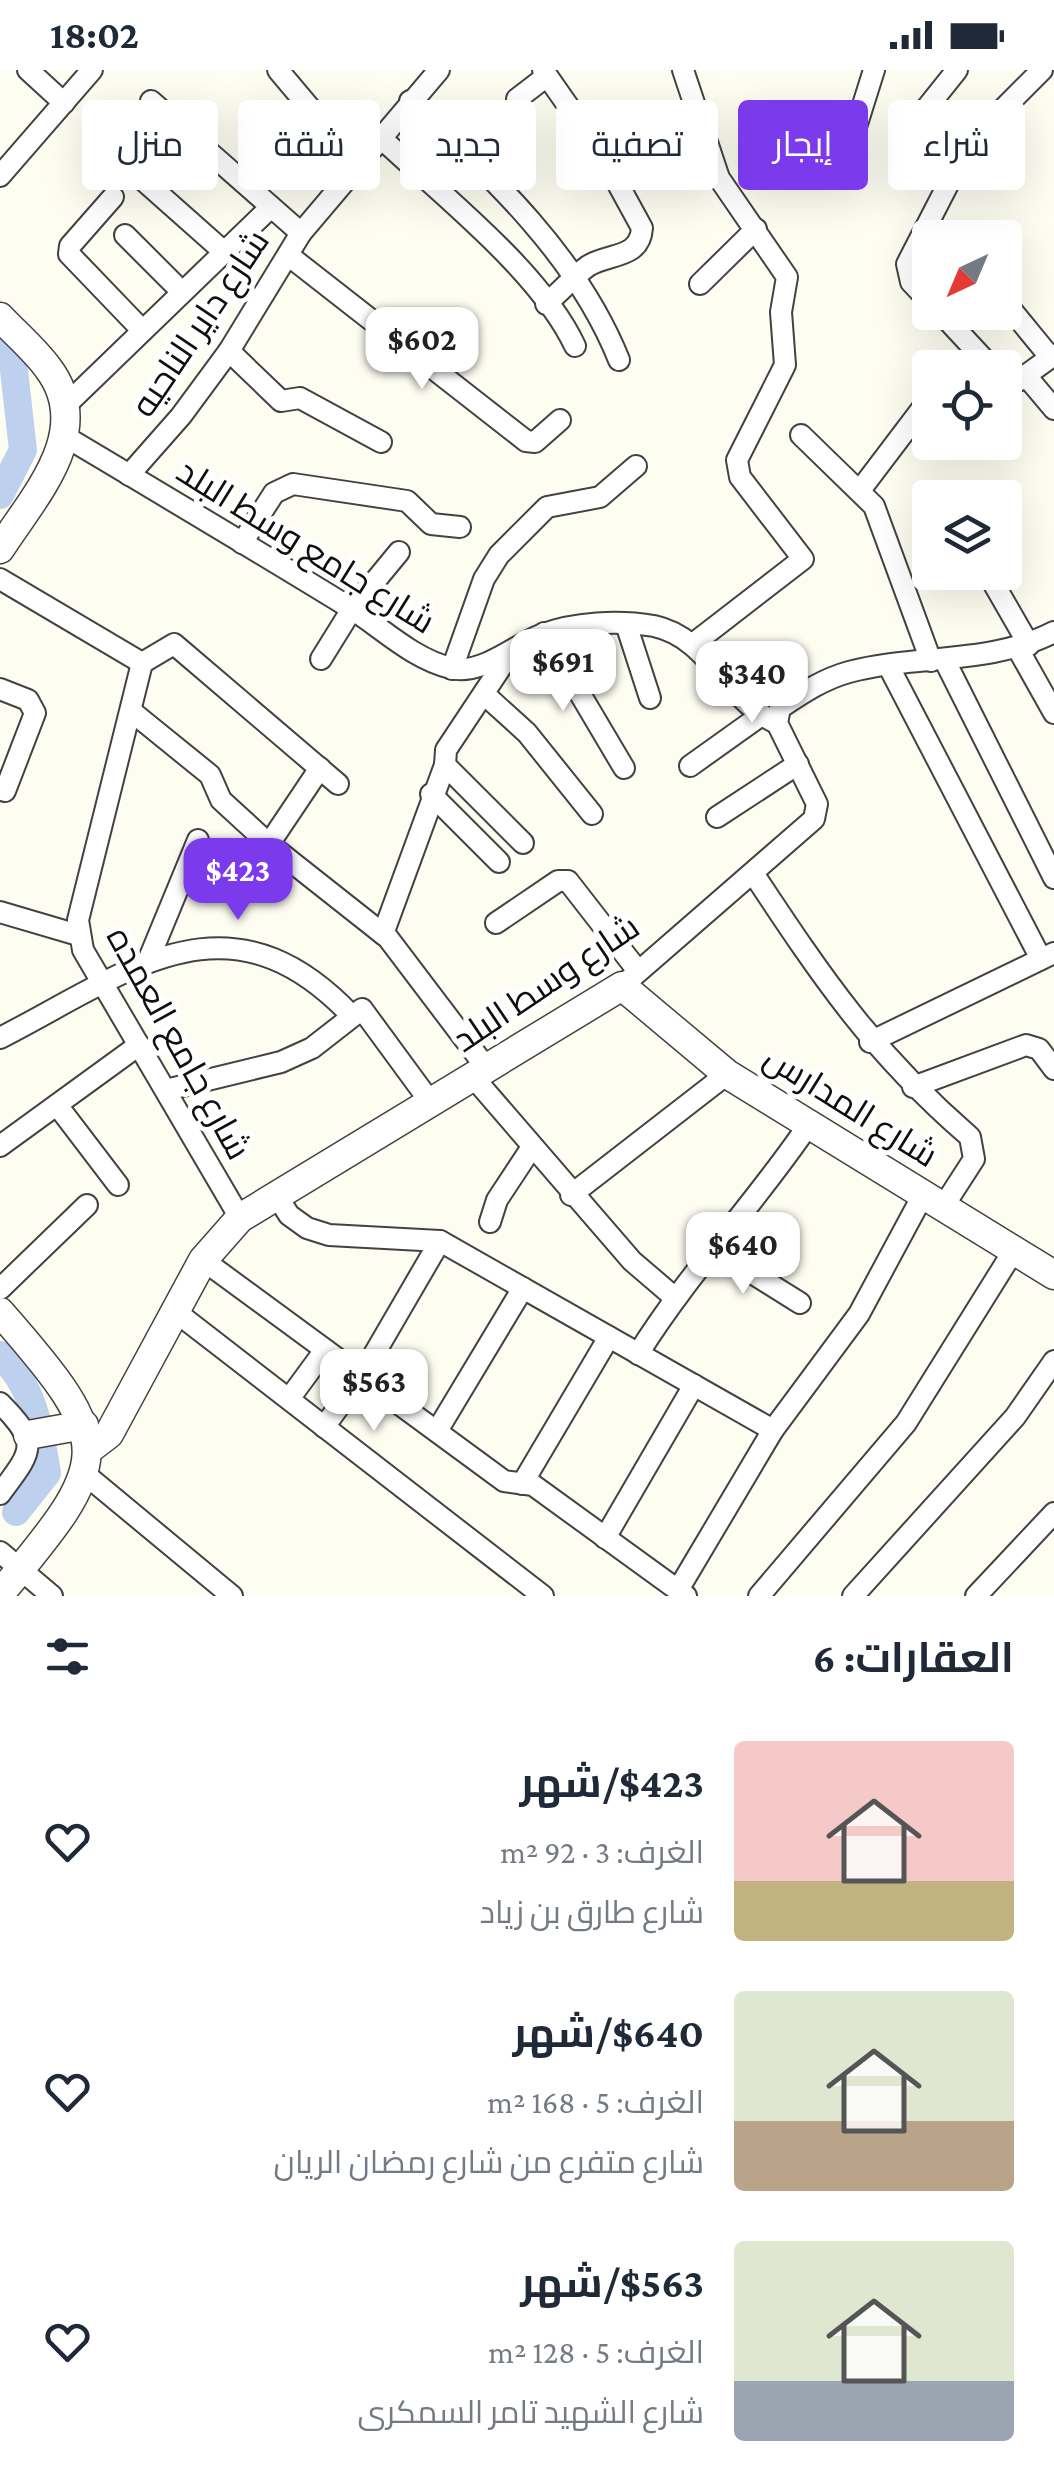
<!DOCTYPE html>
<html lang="ar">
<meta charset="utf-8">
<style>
body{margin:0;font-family:"Crimson Pro",Cairo,serif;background:#f6f6f7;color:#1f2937;direction:rtl;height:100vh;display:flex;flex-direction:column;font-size:38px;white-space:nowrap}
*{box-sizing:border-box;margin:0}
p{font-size:32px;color:#747a83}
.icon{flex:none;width:55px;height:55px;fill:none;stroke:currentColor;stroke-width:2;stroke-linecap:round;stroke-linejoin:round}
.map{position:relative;height:1526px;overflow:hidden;direction:ltr}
.panel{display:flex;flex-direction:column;background:#fff;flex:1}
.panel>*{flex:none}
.hud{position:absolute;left:30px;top:30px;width:995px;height:90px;direction:rtl;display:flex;gap:20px}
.needle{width:65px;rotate:224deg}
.buttons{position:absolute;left:912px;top:150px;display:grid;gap:20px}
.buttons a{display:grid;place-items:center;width:110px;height:110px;border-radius:10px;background:#fff;box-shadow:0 10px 40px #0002;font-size:50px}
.price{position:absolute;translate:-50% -85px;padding:0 22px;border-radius:20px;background:#fff;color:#222;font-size:32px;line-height:65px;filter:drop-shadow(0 2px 5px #0008)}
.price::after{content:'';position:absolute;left:50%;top:60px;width:30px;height:22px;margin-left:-15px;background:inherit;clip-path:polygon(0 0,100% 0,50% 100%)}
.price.active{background:#7c3aed;color:#fff}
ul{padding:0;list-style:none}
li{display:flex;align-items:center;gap:30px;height:250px;padding:0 40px}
li span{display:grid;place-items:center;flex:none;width:280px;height:200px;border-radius:10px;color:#555}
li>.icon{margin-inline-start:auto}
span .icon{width:120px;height:120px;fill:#fffc;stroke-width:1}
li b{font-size:42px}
h2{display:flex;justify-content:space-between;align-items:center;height:120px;padding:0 40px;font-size:42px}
.chip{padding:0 35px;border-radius:10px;background:#fff;box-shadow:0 10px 40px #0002;font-size:35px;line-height:90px}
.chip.active{background:#7c3aed;color:#fff}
.status{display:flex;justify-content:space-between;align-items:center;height:70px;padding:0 50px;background:#fff;direction:ltr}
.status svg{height:28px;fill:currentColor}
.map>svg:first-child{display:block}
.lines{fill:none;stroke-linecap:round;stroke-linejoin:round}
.canal{stroke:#bdd1ef;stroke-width:28}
.minor-casing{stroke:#424242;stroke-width:24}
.tertiary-casing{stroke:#424242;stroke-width:31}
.minor{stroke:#fff;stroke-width:20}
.tertiary{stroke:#fff;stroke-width:28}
.labels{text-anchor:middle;stroke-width:10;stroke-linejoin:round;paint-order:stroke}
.street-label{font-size:35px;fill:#0f0f0f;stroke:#fff}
</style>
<div class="status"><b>18:02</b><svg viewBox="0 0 49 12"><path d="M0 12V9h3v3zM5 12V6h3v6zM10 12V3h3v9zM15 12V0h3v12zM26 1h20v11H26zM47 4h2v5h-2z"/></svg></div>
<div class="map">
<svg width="1054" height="1526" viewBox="0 0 1054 1526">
<rect width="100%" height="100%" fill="#fdfdf2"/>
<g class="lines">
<g class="canal">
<path d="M0,266L12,283L23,380L0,425"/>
<path d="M0,1285C34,1316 40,1360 47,1403L16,1442"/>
</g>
<defs>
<g id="minor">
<path d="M28,0L64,33"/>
<path d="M278,0L357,94"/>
<path d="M543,0L601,83L642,158C640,189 609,183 588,196C573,207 560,222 546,234"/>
<path d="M683,0L719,108L787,207L781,242L785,295L737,390L740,407L803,489L693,574"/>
<path d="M517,29L547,6"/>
<path d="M151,31L301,163"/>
<path d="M410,31C492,107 577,185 619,290"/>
<path d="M379,66C440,124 540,201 575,276"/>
<path d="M852,70L874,0"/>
<path d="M916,71L925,40L957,0"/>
<path d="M107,78L223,181"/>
<path d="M0,106L92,0"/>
<path d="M113,127L70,176L69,184L141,259"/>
<path d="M125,165L181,221"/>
<path d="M288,185L526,371L535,372L560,350"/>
<path d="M700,214L756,159"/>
<path d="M930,232L911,212L907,194L957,97L1005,37L1042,0"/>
<path d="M1005,232L1050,287"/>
<path d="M940,242L992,298"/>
<path d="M229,281L281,331L300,328L381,372"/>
<path d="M1027,307L1054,339"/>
<path d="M1005,309L1018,311L1054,285"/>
<path d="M66,335L271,137"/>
<path d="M801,365L874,436L931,591"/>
<path d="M66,367C160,423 254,479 347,536C380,556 412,589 451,598C481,606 514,575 541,565C574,552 619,550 654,556C710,568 727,632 777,653"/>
<path d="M129,405L181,346L229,281L301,163L439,0"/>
<path d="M861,419L930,328"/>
<path d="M242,473L274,423L293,414L407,431L431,454L460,457"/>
<path d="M987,502L1029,575"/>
<path d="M0,509L142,593L174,574L338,714"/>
<path d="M626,554L650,628"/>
<path d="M544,563L624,698"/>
<path d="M1018,579L1054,643"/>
<path d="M321,589L352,539L399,482"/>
<path d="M944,589L1054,808"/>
<path d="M142,593L78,850L83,880L240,1148"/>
<path d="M888,595L1041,889"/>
<path d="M452,599L484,509L499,485L547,437L600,427L636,396"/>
<path d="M0,619L28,630L35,643L5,721"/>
<path d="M484,624L527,663L592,744"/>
<path d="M131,641L210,705L221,730L269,774L388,868L488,1000"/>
<path d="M445,695L523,773"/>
<path d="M690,696L760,646"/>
<path d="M431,724L499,792"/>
<path d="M717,747L798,694"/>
<path d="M269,774L320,698"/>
<path d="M753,803C823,909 873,983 970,1067L974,1089L943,1137"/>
<path d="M0,842L78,865"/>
<path d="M496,853L558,811H568L638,901"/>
<path d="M383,864L445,695L446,680L511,582"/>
<path d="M148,891L198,770"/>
<path d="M622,916L814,749L817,734L777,653L780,638C801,624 823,609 849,602C917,584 990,595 1054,562"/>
<path d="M0,968C127,903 227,816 350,944"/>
<path d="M870,972L1054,883"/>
<path d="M474,1008L632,1191L674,1227"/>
<path d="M913,1017L1026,975L1039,979L1054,999"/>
<path d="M166,1020L281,992L312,978L362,939L431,1033"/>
<path d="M57,1035L118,1115"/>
<path d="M0,1076L139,975"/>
<path d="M571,1125L727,1004"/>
<path d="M277,1126L289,1145L307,1158L329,1165L440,1171L773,1360"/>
<path d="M490,1152L497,1130L532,1077"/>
<path d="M712,1178L800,1233"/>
<path d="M203,1190L504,1411L533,1415L686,1526"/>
<path d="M0,1219L87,1135"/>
<path d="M176,1242L543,1526"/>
<path d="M638,1284C689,1202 755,1134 809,1054"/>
<path d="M289,1329L325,1280"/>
<path d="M0,1333C41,1374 32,1381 0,1424"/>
<path d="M324,1357L362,1305L440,1171"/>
<path d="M437,1361L523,1218"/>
<path d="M86,1405L232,1526"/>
<path d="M522,1414L609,1267"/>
<path d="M605,1468L694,1315"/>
<path d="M0,1482L52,1526"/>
<path d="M678,1520L773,1360L859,1244L923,1125"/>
<path d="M759,1526L906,1353L1014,1180"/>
<path d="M853,1526L1015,1347L1054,1291"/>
<path d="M976,1526L1054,1443"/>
</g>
<g id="tertiary">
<path d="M0,247C16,264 35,280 48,298C96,361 34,426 0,479"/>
<path d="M0,1242C119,1377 112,1389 0,1524"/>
<path d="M28,1365L84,1355"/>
<path d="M88,1380L109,1364L203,1190L240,1148L622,916L727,1004L1054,1205"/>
</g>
</defs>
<use href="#minor" class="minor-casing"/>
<use href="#tertiary" class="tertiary-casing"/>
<use href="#minor" class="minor"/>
<use href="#tertiary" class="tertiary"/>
</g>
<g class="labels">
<g class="street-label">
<text transform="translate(200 253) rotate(-56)" y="12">شارع داير الناحيه</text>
<text transform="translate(306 476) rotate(32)" y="12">شارع جامع وسط البلد</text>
<text transform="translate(546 913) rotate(-34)" y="12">شارع وسط البلد</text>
<text transform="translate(179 973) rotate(61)" y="12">شارع جامع العمده</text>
<text transform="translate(851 1036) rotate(32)" y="12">شارع المدارس</text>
</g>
</g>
</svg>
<div class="buttons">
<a><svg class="needle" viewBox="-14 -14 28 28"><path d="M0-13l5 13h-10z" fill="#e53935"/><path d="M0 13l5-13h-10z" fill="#747a83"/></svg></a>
<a><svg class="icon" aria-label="locate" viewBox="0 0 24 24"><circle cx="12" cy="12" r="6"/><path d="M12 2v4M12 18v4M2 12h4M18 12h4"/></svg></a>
<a><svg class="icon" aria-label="layers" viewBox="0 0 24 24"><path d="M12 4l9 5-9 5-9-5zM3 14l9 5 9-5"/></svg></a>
</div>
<b class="price" style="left:422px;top:322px">$602</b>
<b class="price" style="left:563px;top:644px">$691</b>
<b class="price" style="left:752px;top:656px">$340</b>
<b class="price active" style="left:238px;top:853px">$423</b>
<b class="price" style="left:743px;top:1227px">$640</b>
<b class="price" style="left:374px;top:1364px">$563</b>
<div class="hud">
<a class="chip">شراء</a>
<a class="chip active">إيجار</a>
<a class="chip">تصفية</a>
<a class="chip">جديد</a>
<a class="chip">شقة</a>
<a class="chip">منزل</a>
</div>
</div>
<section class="panel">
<h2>العقارات: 6<svg class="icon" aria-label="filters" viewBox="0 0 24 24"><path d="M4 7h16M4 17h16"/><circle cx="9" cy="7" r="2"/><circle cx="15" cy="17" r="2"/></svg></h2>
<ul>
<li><span style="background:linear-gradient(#f6c9c9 70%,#c2b280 0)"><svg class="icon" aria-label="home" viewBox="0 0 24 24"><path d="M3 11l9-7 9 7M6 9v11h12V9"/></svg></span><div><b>$423/شهر</b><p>الغرف: 3 · 92 m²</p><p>شارع طارق بن زياد</p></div><svg class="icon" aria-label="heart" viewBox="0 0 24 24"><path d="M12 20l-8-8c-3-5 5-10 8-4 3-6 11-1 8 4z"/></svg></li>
<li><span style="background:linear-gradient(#dfe7d0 65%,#b9a48a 0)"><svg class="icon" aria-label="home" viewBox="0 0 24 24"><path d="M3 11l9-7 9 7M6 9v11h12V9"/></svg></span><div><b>$640/شهر</b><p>الغرف: 5 · 168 m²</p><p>شارع متفرع من شارع رمضان الريان</p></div><svg class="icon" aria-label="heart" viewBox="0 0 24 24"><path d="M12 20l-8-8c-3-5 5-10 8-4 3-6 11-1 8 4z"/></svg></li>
<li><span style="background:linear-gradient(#dfe7d0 70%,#9aa5b1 0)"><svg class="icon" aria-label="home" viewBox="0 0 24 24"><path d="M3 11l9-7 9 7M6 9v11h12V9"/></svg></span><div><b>$563/شهر</b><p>الغرف: 5 · 128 m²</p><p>شارع الشهيد تامر السمكرى</p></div><svg class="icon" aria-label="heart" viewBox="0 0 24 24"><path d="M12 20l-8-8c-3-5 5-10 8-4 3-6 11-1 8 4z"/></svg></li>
</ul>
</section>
